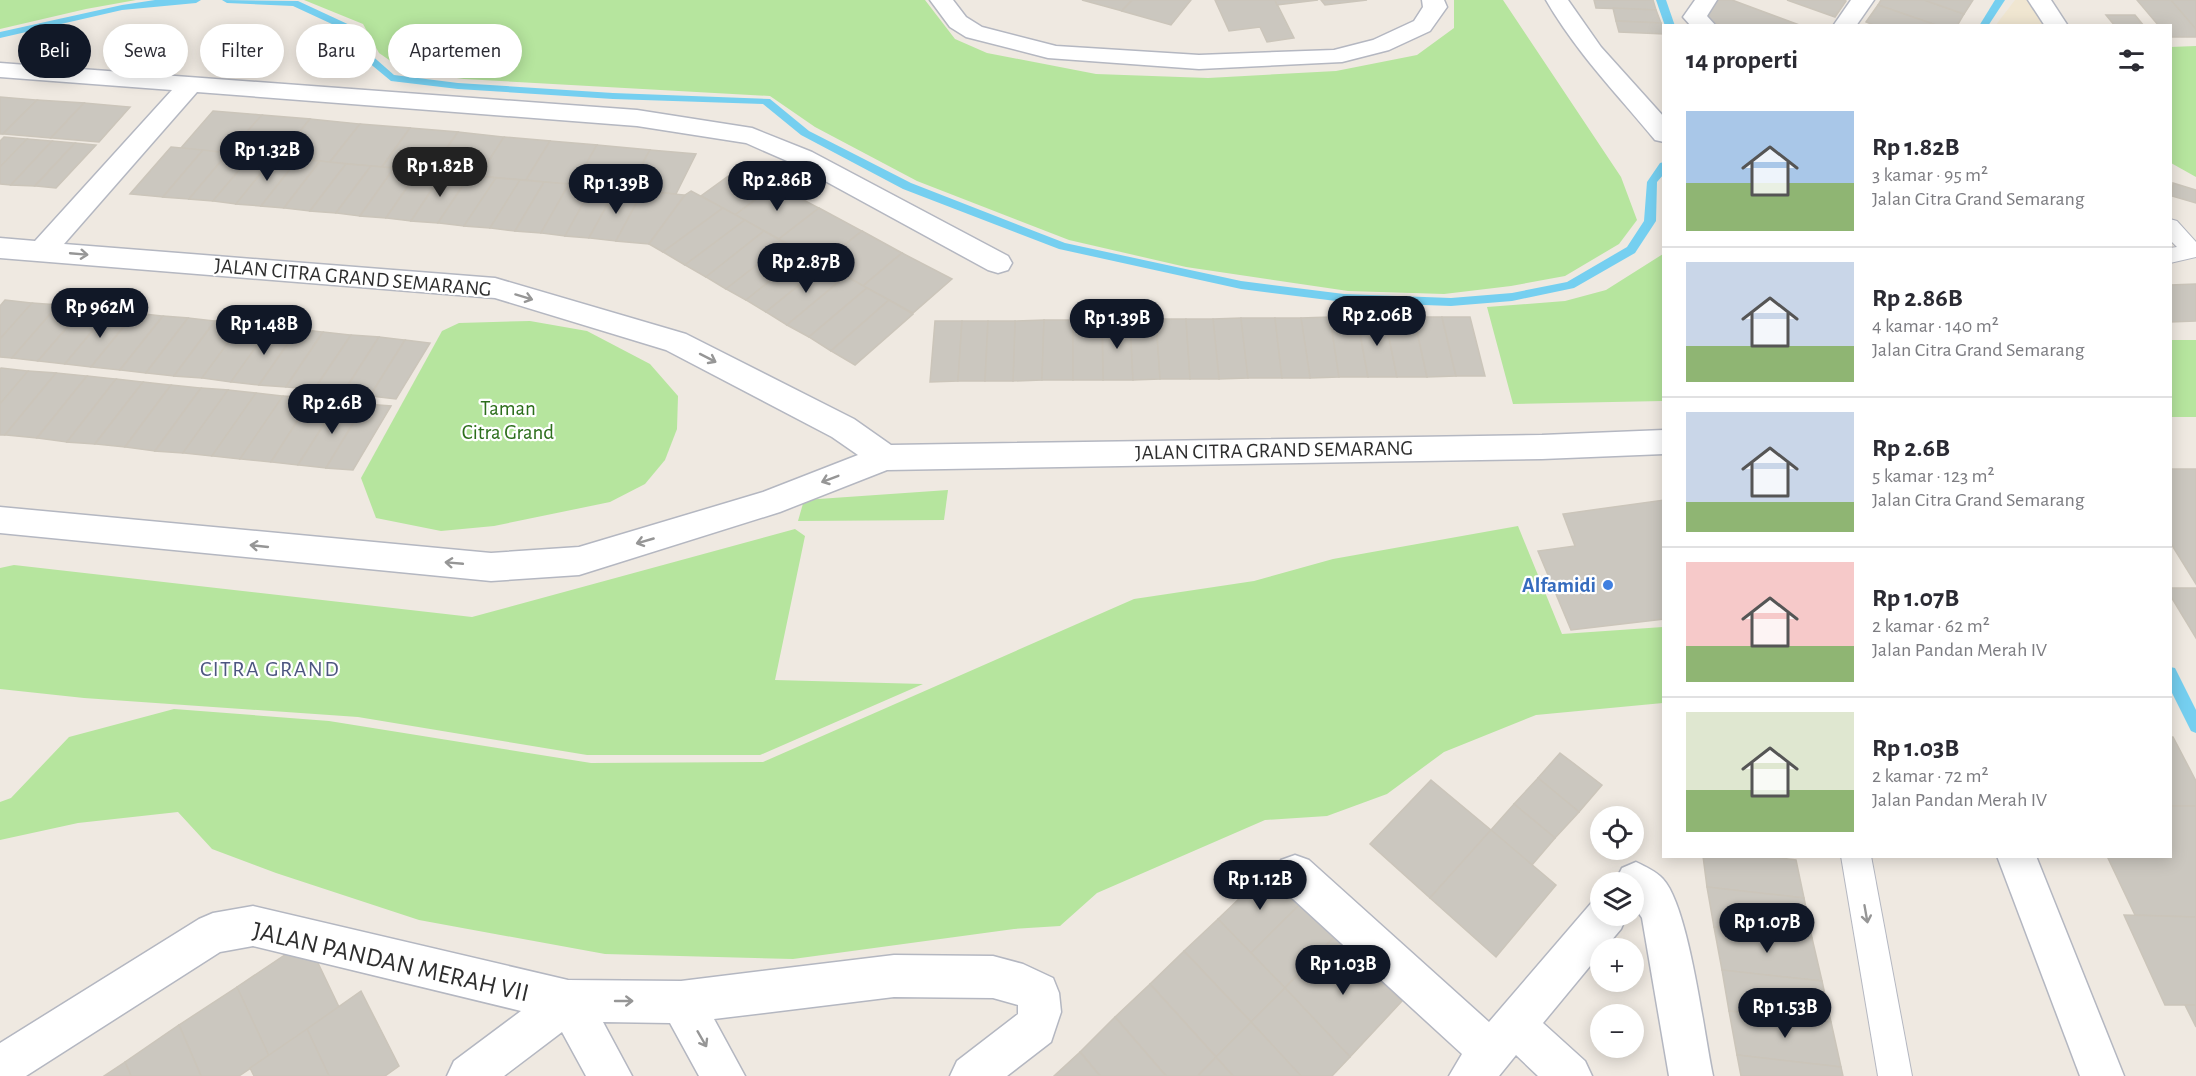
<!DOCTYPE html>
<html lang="id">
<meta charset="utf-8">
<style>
body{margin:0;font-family:"Alegreya Sans",sans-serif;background:#f7f7f7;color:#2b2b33;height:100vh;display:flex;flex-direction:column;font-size:22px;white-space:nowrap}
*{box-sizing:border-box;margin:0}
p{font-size:20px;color:#7c7c81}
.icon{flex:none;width:33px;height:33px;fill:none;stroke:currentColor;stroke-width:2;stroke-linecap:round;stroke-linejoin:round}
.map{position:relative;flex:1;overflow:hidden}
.panel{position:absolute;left:1662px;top:24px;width:510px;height:834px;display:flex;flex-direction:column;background:#fff;border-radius:0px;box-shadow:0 3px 15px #0003}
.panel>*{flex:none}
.banner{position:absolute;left:18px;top:24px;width:570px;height:54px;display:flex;gap:12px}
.fabs{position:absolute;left:1590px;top:806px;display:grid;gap:12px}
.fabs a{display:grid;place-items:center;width:54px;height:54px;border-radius:50%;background:#fff;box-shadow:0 3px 15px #0003;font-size:30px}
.price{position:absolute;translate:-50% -51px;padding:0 14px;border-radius:21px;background:#111827;color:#fff;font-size:20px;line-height:39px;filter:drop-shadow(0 2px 3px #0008)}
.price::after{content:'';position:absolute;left:50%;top:36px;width:18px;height:14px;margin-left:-9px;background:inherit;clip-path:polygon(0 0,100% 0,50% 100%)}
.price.current{background:#222;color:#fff}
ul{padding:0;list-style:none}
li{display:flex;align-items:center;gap:18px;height:150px;padding:0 24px}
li+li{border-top:2px solid #e1e1e2}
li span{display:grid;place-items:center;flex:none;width:168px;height:120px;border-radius:0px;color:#555}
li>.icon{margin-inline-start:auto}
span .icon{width:72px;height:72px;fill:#fffc;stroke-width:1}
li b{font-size:26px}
h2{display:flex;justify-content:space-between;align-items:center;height:72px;padding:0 24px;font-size:26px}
.pill{padding:0 21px;border-radius:27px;background:#fff;box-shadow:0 3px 15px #0003;font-size:21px;line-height:54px}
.pill.current{background:#111827;color:#fff}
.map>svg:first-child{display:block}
.education{fill:#f0e6d1}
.green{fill:#b6e59e}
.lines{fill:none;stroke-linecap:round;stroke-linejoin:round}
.stream{fill:#75cff0;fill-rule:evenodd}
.building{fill:#cbc7bf;stroke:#cbc5ba;stroke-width:1.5}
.service-casing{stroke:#b4b7c1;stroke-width:2}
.minor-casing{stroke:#b4b7c1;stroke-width:3}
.secondary-casing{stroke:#b4b7c1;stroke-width:3}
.service{fill:#fff;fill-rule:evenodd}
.minor{fill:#fff;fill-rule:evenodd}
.secondary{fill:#fff;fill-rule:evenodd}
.oneway{stroke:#969696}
.shop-dot{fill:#3f7fe0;stroke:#fff;stroke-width:2}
.labels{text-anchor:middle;stroke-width:4.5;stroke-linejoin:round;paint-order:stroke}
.street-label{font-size:21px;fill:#2e2e2e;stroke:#fff}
.park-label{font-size:21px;fill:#2c6e1b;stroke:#fff}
.shop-label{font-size:21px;font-weight:bold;fill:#366cbe;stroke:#fff;text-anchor:end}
.neighbourhood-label{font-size:22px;letter-spacing:1.5px;fill:#4d5680;stroke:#fff}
.near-street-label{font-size:26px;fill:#2e2e2e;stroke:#fff}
</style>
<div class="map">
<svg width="2196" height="1076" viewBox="0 0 2196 1076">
<rect width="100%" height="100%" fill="#efe9e1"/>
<path class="education" d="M2015,0H2030L2048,26H1995Z"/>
<g class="green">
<path d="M0,0H136L86,9L0,29Z"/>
<path d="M304,0H925L955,39L987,53L1096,74L1208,78L1336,71L1417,55L1454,28V0H1503L1621,177L1637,220L1619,244L1565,276L1511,286L1444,294L1348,291L1186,267L1069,240L917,181L815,127L770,96L464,79L405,71L379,53L363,24Z"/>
<path d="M2196,46V177L2171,163L2170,47Z"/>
<path d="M1663,254V401L1513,404L1487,307L1565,301L1606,290Z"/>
<path d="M530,321L587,331L650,364L678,396L677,429L665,460L645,484L610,502L494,526L441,531L376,518L361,478L442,331L459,323Z"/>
<rect x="2171" y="340" width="25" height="77"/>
<path d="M948,490L944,520L798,521L804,500Z"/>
<path d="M1518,526L1562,634L1663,627V703L1536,715L1444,752L1387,794L1327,816L1265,820L1097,893L1060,926L1014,929L793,959L605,954L419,920L276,873L212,849L178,812L78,823L0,840V802L11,798L69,737L174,709L329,721L591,763L763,762L1134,599L1254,581L1333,559Z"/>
<path d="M795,529L805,536L775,680L923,684L760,755H587L358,717L84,698L0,689V568L14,565L472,617Z"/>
</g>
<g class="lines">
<g class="stream">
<path d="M201,0L196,3L122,10L0,38V32L122,5L155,0Z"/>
<path d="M222,0L298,1L354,27L369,53L394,75L458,83L613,93L770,99L809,131L911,183L1065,243L1241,281L1344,294L1451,298L1512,293L1567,282L1627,247L1644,221L1647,182L1660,163L1664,162V174L1657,182L1656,221L1635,253L1574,288L1512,301L1451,306L1344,302L1241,289L1059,249L903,189L801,135L763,104L613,99L458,89L391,81L362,57L347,31L293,6L227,3Z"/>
<path d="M1656,0H1666L1675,26H1665Z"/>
<path d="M1995,0H2005L1988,26H1979Z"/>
<path d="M2170,667L2175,668L2196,710V733L2191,731L2170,689Z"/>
</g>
</g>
<g class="building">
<path d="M1082,0H1132L1122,11Z"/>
<path d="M1132,0H1191L1171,25L1122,11Z"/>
<path d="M1215,0H1275L1294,38L1267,42L1260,27L1229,31Z"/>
<path d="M1275,0H1318L1277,5Z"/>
<path d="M1321,0H1367L1325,5Z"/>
<path d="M1594,0H1653L1656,10L1596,8Z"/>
<path d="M1716,0H1732L1802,26H1723L1703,18Z"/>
<path d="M1787,0H1844L1846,1L1835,17Z"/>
<path d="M1881,0H1924L1964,14L1957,26H1939L1878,5Z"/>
<path d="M1924,0H1973L1964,14Z"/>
<path d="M2137,0H2171L2196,29V37H2170V26H2159Z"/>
<path d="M2171,0H2196V29Z"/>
<path d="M1878,5L1939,26H1876L1866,22Z"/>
<path d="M1613,8L1656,10L1661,23L1616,21Z"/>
<path d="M2106,15H2135L2144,26H2115Z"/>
<path d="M1616,21L1661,23L1664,34L1619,32Z"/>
<path d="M0,97L37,100L3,134H0Z"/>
<path d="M37,100L84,103L51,138L3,134Z"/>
<path d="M84,103L130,107L99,142L51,138Z"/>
<path d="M213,111L262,115L228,153L181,148Z"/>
<path d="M262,115L310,119L279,157L228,153Z"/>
<path d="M310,119L360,124L330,162L279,157Z"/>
<path d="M360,124L410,128L382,167L330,162Z"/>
<path d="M410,128L458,132L431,171L382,167Z"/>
<path d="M458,132L504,137L479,176L431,171Z"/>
<path d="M4,137L27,139L0,167V141Z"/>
<path d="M504,137L550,141L526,180L479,176Z"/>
<path d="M27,139L52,141L11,185L0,184V167Z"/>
<path d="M52,141L75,143L35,186L11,185Z"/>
<path d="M550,141L597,145L574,185L526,180Z"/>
<path d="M75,143L96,145L56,188L35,186Z"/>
<path d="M597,145L650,150L628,190L574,185Z"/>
<path d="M171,147L203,150L163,197L130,194Z"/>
<path d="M203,150L228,153L189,199L163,197Z"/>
<path d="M650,150L696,154L676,194L628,190Z"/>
<path d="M228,153L252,155L213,201L189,199Z"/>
<path d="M252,155L274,157L236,204L213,201Z"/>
<path d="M274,157L298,159L261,206L236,204Z"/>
<path d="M298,159L320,161L284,208L261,206Z"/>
<path d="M320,161L346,164L310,211L284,208Z"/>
<path d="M346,164L371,166L336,213L310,211Z"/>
<path d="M371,166L394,168L360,216L336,213Z"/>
<path d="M741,167L775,185L735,215L701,196Z"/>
<path d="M394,168L419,170L386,218L360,216Z"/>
<path d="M419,170L443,173L411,221L386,218Z"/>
<path d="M443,173L470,175L438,223L411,221Z"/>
<path d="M470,175L496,178L464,226L438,223Z"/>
<path d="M496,178L520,180L490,228L464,226Z"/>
<path d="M520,180L544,182L515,231L490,228Z"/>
<path d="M544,182L569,184L541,233L515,231Z"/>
<path d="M2173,183L2196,190V203L2172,196Z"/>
<path d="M569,184L593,186L565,236L541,233Z"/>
<path d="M775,185L819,208L779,239L735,215Z"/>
<path d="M593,186L616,189L589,238L565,236Z"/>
<path d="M616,189L643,191L616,241L589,238Z"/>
<path d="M643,191L685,195L649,244L616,241Z"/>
<path d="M691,191L723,208L663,252L649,244L685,195Z"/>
<path d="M723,208L745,220L685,265L663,252Z"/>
<path d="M819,208L862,231L822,263L779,239Z"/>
<path d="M745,220L764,231L706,277L685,265Z"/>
<path d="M764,231L785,243L726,289L706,277Z"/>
<path d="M862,231L902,253L863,286L822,263Z"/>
<path d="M785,243L805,253L746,300L726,289Z"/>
<path d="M805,253L825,264L766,312L746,300Z"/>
<path d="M902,253L952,279L913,313L863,286Z"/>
<path d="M825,264L846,276L787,325L766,312Z"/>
<path d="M846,276L867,288L809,337L787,325Z"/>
<path d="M2196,284V321L2170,322V285Z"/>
<path d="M867,288L889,300L831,351L809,337Z"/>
<path d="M5,300L32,303L0,339V306Z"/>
<path d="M889,300L913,314L855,365L831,351Z"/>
<path d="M32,303L58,305L12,358L0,357V339Z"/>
<path d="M58,305L84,308L38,361L12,358Z"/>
<path d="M84,308L109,311L65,364L38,361Z"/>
<path d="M109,311L135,313L91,367L65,364Z"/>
<path d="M135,313L163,316L120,370L91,367Z"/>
<path d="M163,316L188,318L146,373L120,370Z"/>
<path d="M1330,317L1339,377L1310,378L1301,318Z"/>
<path d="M1330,317H1357L1368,377H1339Z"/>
<path d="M1357,317H1385L1397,377H1368Z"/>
<path d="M1385,317H1414L1427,377H1397Z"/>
<path d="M1414,317H1442L1456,376L1427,377Z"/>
<path d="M1442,317H1470L1485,376H1456Z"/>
<path d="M188,318L215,321L174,376L146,373Z"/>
<path d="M1241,318L1248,378L1219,379L1213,319Z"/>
<path d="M1241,318H1275L1282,378H1248Z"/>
<path d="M1275,318H1301L1310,378H1282Z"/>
<path d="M1130,319L1133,380H1103L1102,320Z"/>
<path d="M1130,319H1156L1160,379L1133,380Z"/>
<path d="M1156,319H1186L1190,379H1160Z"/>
<path d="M1186,319H1213L1219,379H1190Z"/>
<path d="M1044,320L1042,380L1013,381L1015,321Z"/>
<path d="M1044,320H1073V380H1042Z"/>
<path d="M1073,320H1102L1103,380H1073Z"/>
<path d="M215,321L242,324L202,378L174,376Z"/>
<path d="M935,321H962L958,381L930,382Z"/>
<path d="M962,321H988L985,381H958Z"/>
<path d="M988,321H1015L1013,381H985Z"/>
<path d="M242,324L270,327L231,382L202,378Z"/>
<path d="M270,327L298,329L259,385L231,382Z"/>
<path d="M298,329L323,332L286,387L259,385Z"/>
<path d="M323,332L351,335L314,390L286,387Z"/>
<path d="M351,335L379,337L343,393L314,390Z"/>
<path d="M379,337L405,340L370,396L343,393Z"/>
<path d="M405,340L430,343L396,399L370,396Z"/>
<path d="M1,368L28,371L0,404V369Z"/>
<path d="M28,371L56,373L5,435H0V404Z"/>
<path d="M56,373L87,376L37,438L5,435Z"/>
<path d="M87,376L116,379L67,442L37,438Z"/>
<path d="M116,379L143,382L95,444L67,442Z"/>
<path d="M143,382L171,385L125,447L95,444Z"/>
<path d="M171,385L201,388L155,451L125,447Z"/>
<path d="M201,388L228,390L183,453L155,451Z"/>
<path d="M228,390L256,393L212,456L183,453Z"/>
<path d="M256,393L283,396L240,459L212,456Z"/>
<path d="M283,396L312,398L271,462L240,459Z"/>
<path d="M312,398L339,401L298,465L271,462Z"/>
<path d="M339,401L365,404L326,468L298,465Z"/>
<path d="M365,404L391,406L353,470L326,468Z"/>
<path d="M2170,469H2196V584L2170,542Z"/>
<path d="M1664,500V619L1571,630L1538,551L1575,546L1563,514Z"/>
<path d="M2170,588H2196V638L2170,595Z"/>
<path d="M2170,737H2173L2196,781V806H2170Z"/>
<path d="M1560,753L1602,785L1579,812L1538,778Z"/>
<path d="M1538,778L1579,812L1555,838L1514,804Z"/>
<path d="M1431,780L1491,830L1430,898L1370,844Z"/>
<path d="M1514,804L1555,838L1532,865L1491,830Z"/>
<path d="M2170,806H2196V917L2135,915L2107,856H2170Z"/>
<path d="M1491,830L1556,885L1496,957L1430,898Z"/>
<path d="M1703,856H1764L1796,860L1804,898L1707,887Z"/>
<path d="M1269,870L1302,902L1251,953L1218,919Z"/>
<path d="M1707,887L1804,898L1812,938L1714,927Z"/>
<path d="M1302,902L1335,936L1285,988L1251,953Z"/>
<path d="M2124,915L2196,917V1005H2165Z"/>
<path d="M1218,919L1285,988L1251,1022L1184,951Z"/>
<path d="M1714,927L1812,938L1822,981L1722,970Z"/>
<path d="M1335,936L1402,1001L1350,1057L1285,988Z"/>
<path d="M307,940L339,1007L269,1056L237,987Z"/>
<path d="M1184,951L1251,1022L1216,1057L1150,984Z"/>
<path d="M1722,970L1822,981L1831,1022L1729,1011Z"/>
<path d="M1150,984L1216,1057L1198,1076H1166L1115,1017Z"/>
<path d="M237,987L269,1056L239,1076H201L179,1025Z"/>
<path d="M1285,988L1350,1057L1332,1076H1301L1251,1022Z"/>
<path d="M361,991L399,1066L385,1076H329L307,1029Z"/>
<path d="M2185,1005H2196V1027Z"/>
<path d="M1729,1011L1831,1022L1841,1067L1737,1055Z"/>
<path d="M1115,1017L1166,1076H1100L1080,1052Z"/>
<path d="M1251,1022L1301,1076H1233L1216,1057Z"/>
<path d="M179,1025L201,1076H131L125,1062Z"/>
<path d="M307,1029L329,1076H254L250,1068Z"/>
<path d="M1080,1052L1100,1076H1054Z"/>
<path d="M1737,1055L1841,1067L1843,1076H1741Z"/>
<path d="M1216,1057L1233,1076H1198Z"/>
<path d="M125,1062L131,1076H104Z"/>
</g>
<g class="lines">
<defs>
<g id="service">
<path d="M2170,219L2177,221L2196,242V257L2170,263V248L2177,247L2170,240Z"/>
<path d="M1841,856H1871L1912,1076H1878Z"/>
</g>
<g id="minor">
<path d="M930,0H953L966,17L982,27L1056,46L1199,55L1334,50L1373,40L1414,21L1423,7L1422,0H1444L1447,7L1430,31L1389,50L1342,62L1199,69L1048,58L966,37L950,27Z"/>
<path d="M1695,0H1717L1707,16L1716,26H1691L1683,17Z"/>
<path d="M1851,0H1874L1856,26H1833Z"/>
<path d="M2028,0H2051L2068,26H2045Z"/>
<path d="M0,63L637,110L752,128L812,152L1008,256L1012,263L1008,270L998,273L988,270L794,164L746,143L637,126L197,92L64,244L495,278L686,334L854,419L891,445L1542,435L1664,430V454L1542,459L887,470L780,512L579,575L491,581L0,533V507L491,553L579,547L763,492L858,455L832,437L666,350L495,298L0,258V238L35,241L172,90L0,77Z"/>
<path d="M1295,855L1309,860L1489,1022L1593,901L1600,898V915H1627L1621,929L1605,948H1600V954L1543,1023L1585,1061L1592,1076H1538L1516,1055L1499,1076H1449L1462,1054L1281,888L1275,874L1281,860Z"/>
<path d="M1636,862C1646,867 1656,871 1663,879C1689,907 1704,1034 1713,1076H1669L1642,918L1634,906V882H1615L1622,868Z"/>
<path d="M253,906L568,980L681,981L894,955L993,956L1023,964L1053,978L1059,993L1061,1012L1051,1042L1007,1076H950L957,1061L1018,1014V1005L993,998L894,997L714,1019L745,1076H699L670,1023L603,1022L632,1076H586L562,1032L504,1076H447L454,1061L521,1011L253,946L220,952L26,1076H0V1043L199,919L213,913Z"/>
</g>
<g id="secondary">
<path d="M1546,0H1568L1601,47L1664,117V142L1655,140C1617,94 1576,52 1546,0Z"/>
<path d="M1997,856H2036L2124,1076H2080Z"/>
</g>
</defs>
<use href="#service" class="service-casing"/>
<use href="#minor" class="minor-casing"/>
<use href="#secondary" class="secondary-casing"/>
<use href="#service" class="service"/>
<use href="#minor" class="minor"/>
<use href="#secondary" class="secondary"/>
</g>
<defs><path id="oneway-shaft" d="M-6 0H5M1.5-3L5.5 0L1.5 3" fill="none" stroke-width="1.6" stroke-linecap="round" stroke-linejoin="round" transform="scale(1.5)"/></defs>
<g class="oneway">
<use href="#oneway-shaft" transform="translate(79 254) rotate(5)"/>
<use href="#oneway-shaft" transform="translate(524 297) rotate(17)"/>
<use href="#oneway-shaft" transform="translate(708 358) rotate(27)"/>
<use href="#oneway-shaft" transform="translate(830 479) rotate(159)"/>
<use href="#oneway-shaft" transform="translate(645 541) rotate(164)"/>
<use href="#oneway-shaft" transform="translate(259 546) rotate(-174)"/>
<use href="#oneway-shaft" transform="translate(454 563) rotate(-175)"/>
<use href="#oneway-shaft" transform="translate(1866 914) rotate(80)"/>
<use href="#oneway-shaft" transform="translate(624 1001)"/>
<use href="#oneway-shaft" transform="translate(702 1039) rotate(60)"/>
</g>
<circle class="shop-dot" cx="1608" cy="585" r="6"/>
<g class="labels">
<g class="street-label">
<text transform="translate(353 277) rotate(5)" y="7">JALAN CITRA GRAND SEMARANG</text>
<text transform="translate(1274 450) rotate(-1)" y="7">JALAN CITRA GRAND SEMARANG</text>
</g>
<g class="park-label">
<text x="508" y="415">Taman<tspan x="508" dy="24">Citra Grand</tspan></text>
</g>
<g class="shop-label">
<text x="1596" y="592">Alfamidi</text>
</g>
<g class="neighbourhood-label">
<text x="270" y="676">CITRA GRAND</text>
</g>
<g class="near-street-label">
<text transform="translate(391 961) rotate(13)" y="9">JALAN PANDAN MERAH VII</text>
</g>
</g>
</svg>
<div class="fabs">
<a><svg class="icon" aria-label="locate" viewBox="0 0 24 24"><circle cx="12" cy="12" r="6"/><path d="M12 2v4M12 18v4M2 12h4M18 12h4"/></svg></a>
<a><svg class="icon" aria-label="layers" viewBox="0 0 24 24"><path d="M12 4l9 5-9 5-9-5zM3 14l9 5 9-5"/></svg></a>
<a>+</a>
<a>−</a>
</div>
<b class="price" style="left:267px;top:182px">Rp 1.32B</b>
<b class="price current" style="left:440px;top:198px">Rp 1.82B</b>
<b class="price" style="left:777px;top:212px">Rp 2.86B</b>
<b class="price" style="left:616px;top:215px">Rp 1.39B</b>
<b class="price" style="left:806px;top:294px">Rp 2.87B</b>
<b class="price" style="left:100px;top:339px">Rp 962M</b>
<b class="price" style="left:1377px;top:347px">Rp 2.06B</b>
<b class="price" style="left:1117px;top:350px">Rp 1.39B</b>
<b class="price" style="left:264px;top:356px">Rp 1.48B</b>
<b class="price" style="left:332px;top:435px">Rp 2.6B</b>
<b class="price" style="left:1260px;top:911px">Rp 1.12B</b>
<b class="price" style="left:1767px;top:954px">Rp 1.07B</b>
<b class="price" style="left:1343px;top:996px">Rp 1.03B</b>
<b class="price" style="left:1785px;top:1039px">Rp 1.53B</b>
<div class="banner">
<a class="pill current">Beli</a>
<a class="pill">Sewa</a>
<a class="pill">Filter</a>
<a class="pill">Baru</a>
<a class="pill">Apartemen</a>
</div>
<section class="panel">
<h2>14 properti<svg class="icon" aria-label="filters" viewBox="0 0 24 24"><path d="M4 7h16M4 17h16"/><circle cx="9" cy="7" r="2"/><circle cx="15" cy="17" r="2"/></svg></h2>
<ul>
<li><span style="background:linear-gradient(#a9c7e8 60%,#8fb573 0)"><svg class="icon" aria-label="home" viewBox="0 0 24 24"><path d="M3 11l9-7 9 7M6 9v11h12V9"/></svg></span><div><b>Rp 1.82B</b><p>3 kamar · 95 m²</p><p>Jalan Citra Grand Semarang</p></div></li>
<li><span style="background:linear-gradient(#c9d6e8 70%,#8fb573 0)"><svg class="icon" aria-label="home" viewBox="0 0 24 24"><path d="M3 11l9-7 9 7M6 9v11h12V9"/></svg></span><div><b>Rp 2.86B</b><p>4 kamar · 140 m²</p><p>Jalan Citra Grand Semarang</p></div></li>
<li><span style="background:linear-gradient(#c9d6e8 75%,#8fb573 0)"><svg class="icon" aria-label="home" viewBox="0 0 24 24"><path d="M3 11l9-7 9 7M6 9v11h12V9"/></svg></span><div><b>Rp 2.6B</b><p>5 kamar · 123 m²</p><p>Jalan Citra Grand Semarang</p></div></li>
<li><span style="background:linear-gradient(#f6c9c9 70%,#8fb573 0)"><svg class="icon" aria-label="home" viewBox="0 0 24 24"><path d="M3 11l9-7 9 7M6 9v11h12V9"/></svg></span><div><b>Rp 1.07B</b><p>2 kamar · 62 m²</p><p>Jalan Pandan Merah IV</p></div></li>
<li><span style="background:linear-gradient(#dfe7d0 65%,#8fb573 0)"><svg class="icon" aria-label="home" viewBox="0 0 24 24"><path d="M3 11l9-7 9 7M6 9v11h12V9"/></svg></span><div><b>Rp 1.03B</b><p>2 kamar · 72 m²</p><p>Jalan Pandan Merah IV</p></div></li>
</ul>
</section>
</div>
